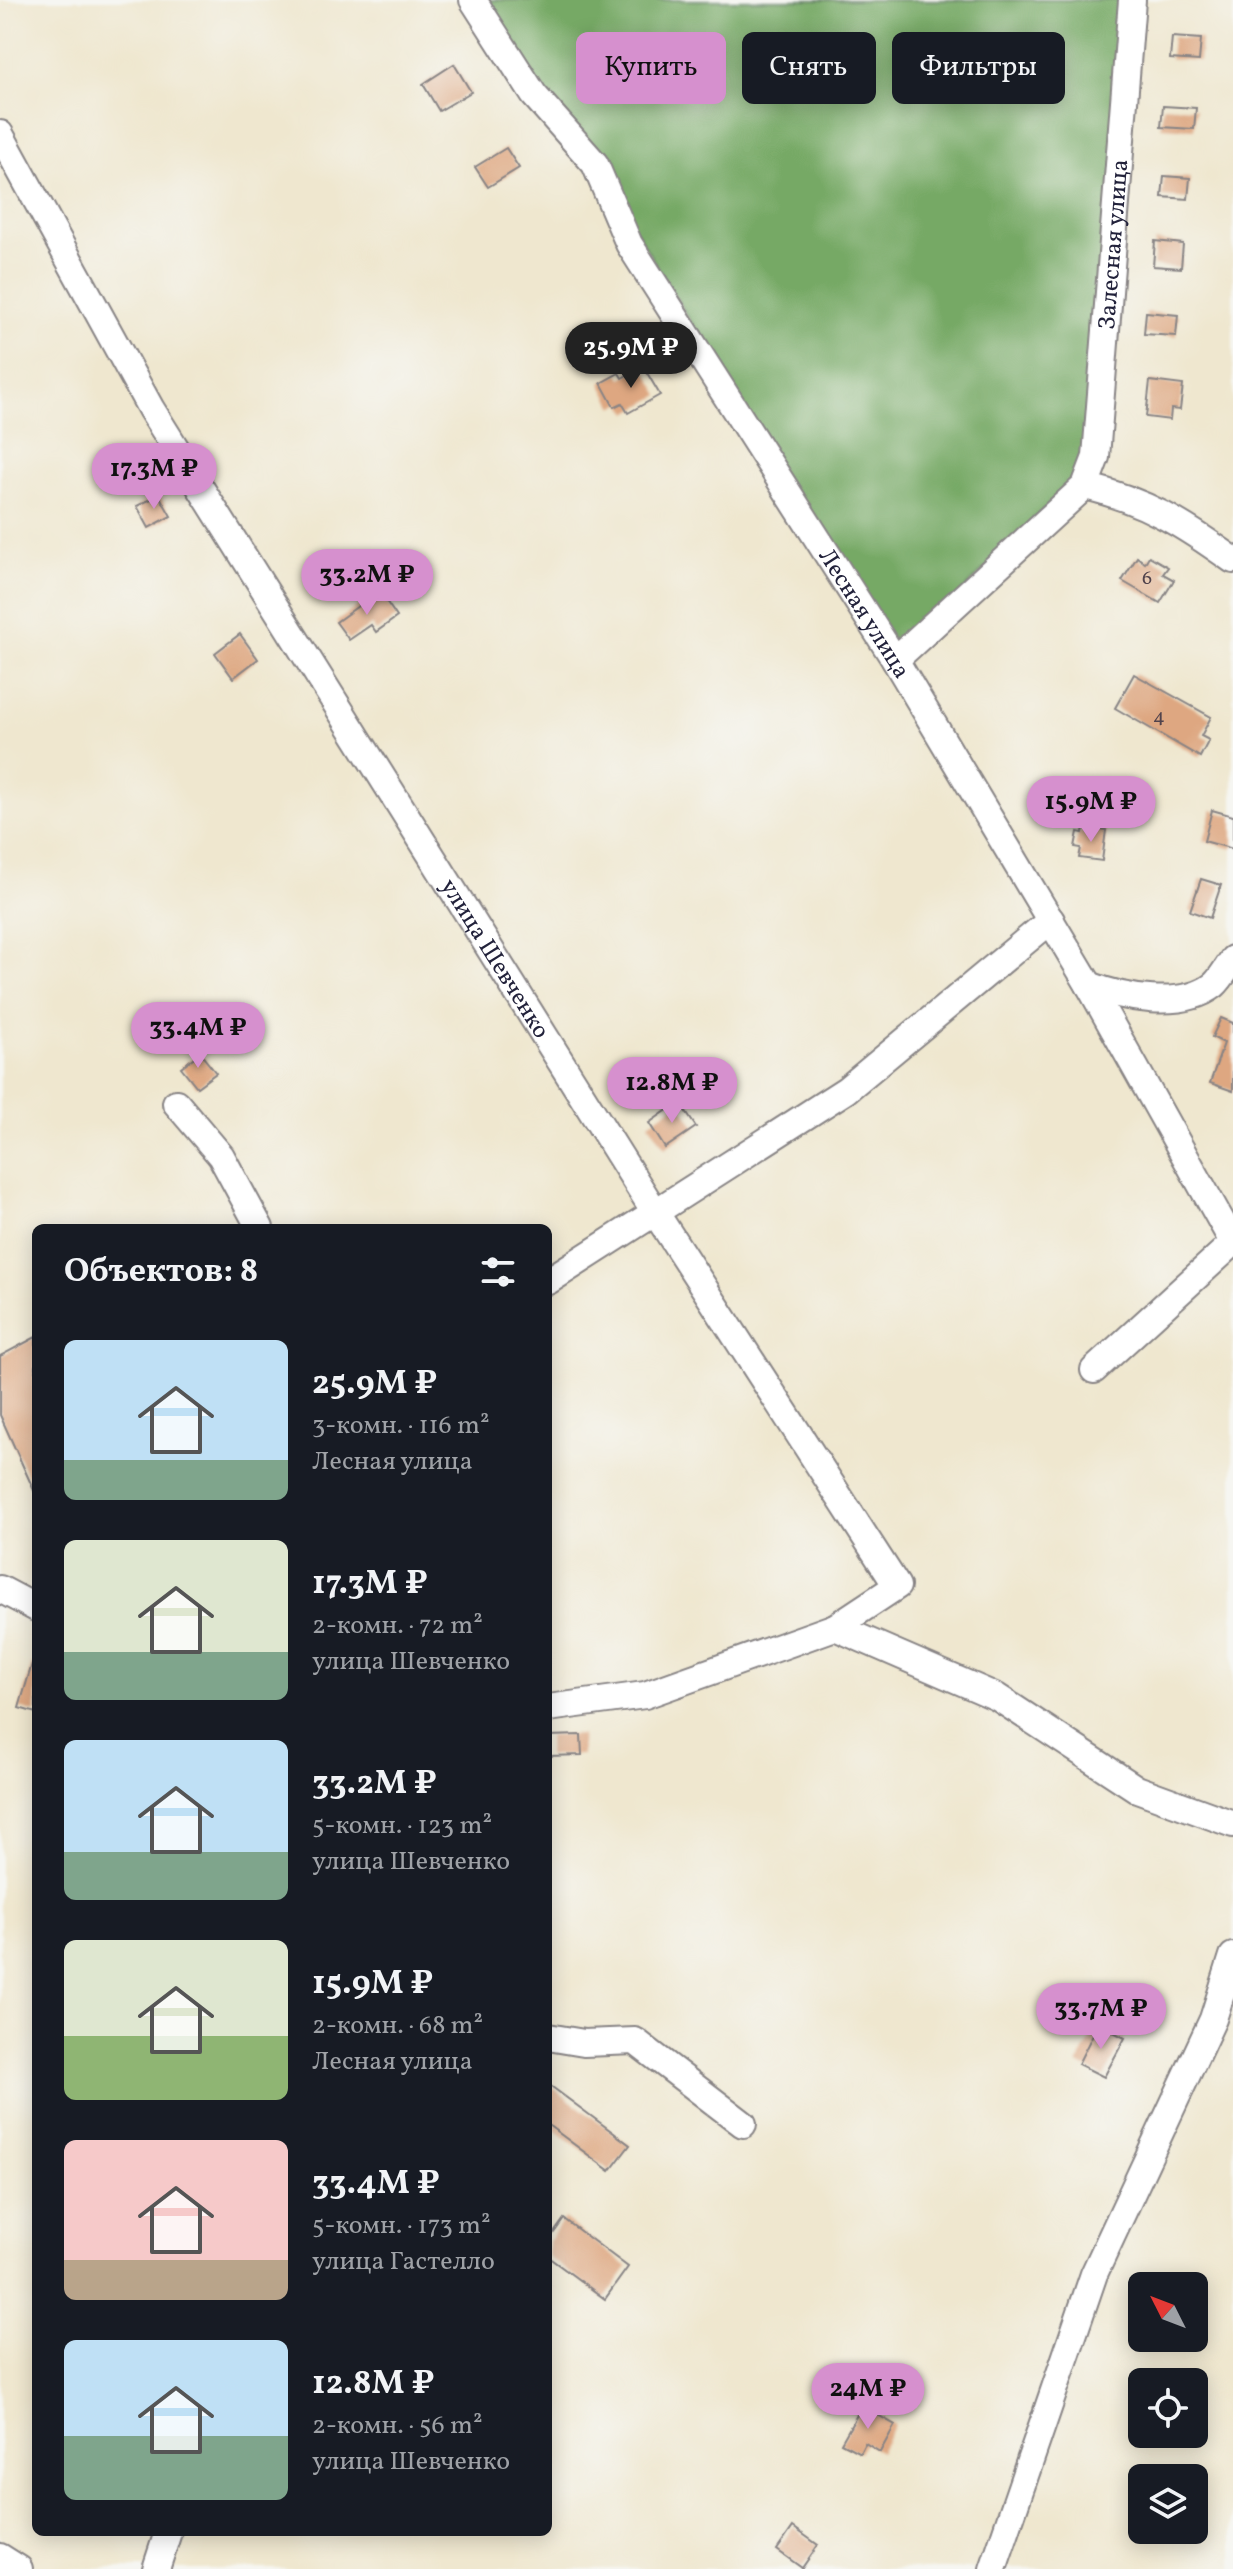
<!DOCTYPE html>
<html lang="ru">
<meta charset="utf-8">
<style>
body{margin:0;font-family:Vollkorn,serif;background:#20242c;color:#f1f3f6;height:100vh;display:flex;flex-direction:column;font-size:30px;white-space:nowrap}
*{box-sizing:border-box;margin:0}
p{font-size:26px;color:#9ea1a6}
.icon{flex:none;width:44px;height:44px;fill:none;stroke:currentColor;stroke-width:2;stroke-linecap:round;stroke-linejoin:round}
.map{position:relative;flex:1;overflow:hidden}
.side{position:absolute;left:32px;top:1224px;width:520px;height:1312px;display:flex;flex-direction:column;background:#171b24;border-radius:12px;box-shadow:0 4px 20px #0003}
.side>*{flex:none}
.hud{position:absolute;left:576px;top:32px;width:536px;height:72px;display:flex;gap:16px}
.needle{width:52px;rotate:312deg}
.buttons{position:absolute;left:1128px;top:2272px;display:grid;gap:16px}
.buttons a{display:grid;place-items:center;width:80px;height:80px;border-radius:12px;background:#171b24;box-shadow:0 4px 20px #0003;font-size:40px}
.price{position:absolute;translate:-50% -68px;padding:0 18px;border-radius:28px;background:#d690ce;color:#111;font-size:26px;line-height:52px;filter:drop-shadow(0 2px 4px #0008)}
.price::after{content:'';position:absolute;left:50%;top:48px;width:24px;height:18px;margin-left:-12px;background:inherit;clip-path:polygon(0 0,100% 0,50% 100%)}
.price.current{background:#222;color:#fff}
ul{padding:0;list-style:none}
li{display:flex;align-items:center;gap:24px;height:200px;padding:0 32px}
li span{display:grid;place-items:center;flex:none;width:224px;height:160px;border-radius:12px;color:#555}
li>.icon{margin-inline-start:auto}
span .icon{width:96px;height:96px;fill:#fffc;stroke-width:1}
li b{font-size:34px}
h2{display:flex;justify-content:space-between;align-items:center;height:96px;padding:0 32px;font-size:34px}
.chip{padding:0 28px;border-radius:12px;background:#171b24;box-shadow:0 4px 20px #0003;font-size:28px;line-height:72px}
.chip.current{background:#d690ce;color:#111}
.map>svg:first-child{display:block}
.forest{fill:#76a965;stroke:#4c6650;stroke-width:2}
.building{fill:#dea781}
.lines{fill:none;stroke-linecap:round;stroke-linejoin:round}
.minor-casing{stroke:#888485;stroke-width:30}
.minor{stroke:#fff;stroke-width:26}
.labels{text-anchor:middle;stroke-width:6;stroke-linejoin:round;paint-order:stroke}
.number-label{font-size:20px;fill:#51434c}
.street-label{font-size:24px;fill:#22223b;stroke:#f6f6f2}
</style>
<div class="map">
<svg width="1233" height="2569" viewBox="0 0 1233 2569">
<rect width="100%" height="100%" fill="#f6f6f2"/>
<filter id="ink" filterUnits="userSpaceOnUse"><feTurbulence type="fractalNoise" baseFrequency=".0125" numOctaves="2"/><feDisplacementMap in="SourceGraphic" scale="16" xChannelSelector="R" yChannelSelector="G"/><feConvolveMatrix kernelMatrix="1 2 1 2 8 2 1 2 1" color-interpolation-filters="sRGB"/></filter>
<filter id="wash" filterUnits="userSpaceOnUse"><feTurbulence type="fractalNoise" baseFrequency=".006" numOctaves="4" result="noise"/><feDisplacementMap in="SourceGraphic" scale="32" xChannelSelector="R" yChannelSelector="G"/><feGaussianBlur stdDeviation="1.8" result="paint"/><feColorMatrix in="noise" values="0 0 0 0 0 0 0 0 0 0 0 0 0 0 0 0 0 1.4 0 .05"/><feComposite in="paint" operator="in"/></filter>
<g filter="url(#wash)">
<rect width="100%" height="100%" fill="#efe7cf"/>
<path class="forest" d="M473,0H1132L1096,457L895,660L595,164Z"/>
<g id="blocks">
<g class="building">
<path d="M1172,37L1201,39L1199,61L1170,59Z"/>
<path d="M454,64L471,92L439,111L423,84Z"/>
<path d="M1163,106L1196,108L1194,129L1161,127Z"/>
<path d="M506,148L519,168L488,187L475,167Z"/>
<path d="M1164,176L1190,178L1188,199L1162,197Z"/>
<path d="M1155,241L1183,244L1181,268L1153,266Z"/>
<path d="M1146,312L1178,315L1176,336L1144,334Z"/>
<path d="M643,366L660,395L628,413L622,403L614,407L601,383L619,373L622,378Z"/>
<path d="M1150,381L1183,385L1180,410L1171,409L1170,420L1146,417Z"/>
<path d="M159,495L171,516L149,528L137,506Z"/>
<path d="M1149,556L1168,567L1163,574L1174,580L1160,603L1122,581L1137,557L1145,563Z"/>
<path d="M379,591L397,617L376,632L371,625L349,640L336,622Z"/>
<path d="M240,634L258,659L233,678L215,653Z"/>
<path d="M1134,674L1211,717L1201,736L1209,740L1200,757L1115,708Z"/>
<path d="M1212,810L1233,816V849L1204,841Z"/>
<path d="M1084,827L1106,830L1102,861L1079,858L1081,848L1075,847L1078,832L1083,833Z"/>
<path d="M1201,879L1221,885L1210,918L1190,911Z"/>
<path d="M1221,1018L1233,1023V1091L1210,1083L1224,1043L1212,1037Z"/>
<path d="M200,1053L216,1073L197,1087L181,1067Z"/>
<path d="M679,1102L696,1127L665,1148L649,1123Z"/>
<path d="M36,1337V1495L0,1415V1356Z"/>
<path d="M32,1664H36V1713L19,1708Z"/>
<path d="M581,1735L582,1755L548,1756V1736Z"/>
<path d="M1098,2024L1125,2038L1104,2077L1078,2064Z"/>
<path d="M548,2084L630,2145L610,2171L548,2125Z"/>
<path d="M564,2219L628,2267L605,2299L548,2257V2241Z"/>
<path d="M862,2406L895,2425L880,2452L865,2443L860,2453L841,2443Z"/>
<path d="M793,2527L818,2545L802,2568L777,2550Z"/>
</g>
</g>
</g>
<g filter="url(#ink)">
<use href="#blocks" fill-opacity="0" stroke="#888485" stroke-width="2"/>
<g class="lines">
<defs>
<g id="minor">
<path id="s1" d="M473,0L534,95L595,164L629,244L895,660L1089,985L1233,1242"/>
<path id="s2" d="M0,134L151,409L655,1212L897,1586L835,1627L645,1695L548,1708"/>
<path d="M1085,486C1146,501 1183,524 1233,560"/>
<path id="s3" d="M895,660L1085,486L1096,457L1132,0"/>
<path d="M1089,985C1122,998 1182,1010 1214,985C1221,979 1227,968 1233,959"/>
<path d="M176,1103L221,1156L260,1228"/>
<path d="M548,1281L846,1090L1051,920"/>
<path d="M1094,1370L1233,1243"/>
<path d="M0,1589L36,1608"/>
<path d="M835,1627L997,1697L1137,1789L1233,1824"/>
<path d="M548,2037L584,2043L635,2041L743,2124"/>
<path d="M0,2557L19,2569"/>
<path d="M156,2569L168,2532"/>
<path d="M993,2569L1094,2274L1213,2019L1233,1956"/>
</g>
</defs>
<use href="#minor" class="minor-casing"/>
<use href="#minor" class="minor"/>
</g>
</g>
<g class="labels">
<g class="number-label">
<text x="1147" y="584">6</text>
<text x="1159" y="722">4</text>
</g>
<g class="street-label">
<text dy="8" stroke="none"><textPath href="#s3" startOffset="502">Залесная улица</textPath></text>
<text dy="8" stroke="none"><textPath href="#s1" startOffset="730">Лесная улица</textPath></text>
<text dy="8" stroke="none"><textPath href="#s2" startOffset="962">улица Шевченко</textPath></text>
</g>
</g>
</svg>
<div class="buttons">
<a><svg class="needle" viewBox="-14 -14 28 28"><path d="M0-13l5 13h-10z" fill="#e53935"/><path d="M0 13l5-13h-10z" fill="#9ea1a6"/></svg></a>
<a><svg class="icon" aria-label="locate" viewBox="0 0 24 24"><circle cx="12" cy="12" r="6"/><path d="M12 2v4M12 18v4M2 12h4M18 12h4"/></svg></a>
<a><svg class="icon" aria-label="layers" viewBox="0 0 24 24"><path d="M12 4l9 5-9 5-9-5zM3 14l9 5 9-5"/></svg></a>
</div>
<b class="price current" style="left:631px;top:390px">25.9M ₽</b>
<b class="price" style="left:154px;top:511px">17.3M ₽</b>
<b class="price" style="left:367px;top:617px">33.2M ₽</b>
<b class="price" style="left:1091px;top:844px">15.9M ₽</b>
<b class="price" style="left:198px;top:1070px">33.4M ₽</b>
<b class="price" style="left:672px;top:1125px">12.8M ₽</b>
<b class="price" style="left:1101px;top:2051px">33.7M ₽</b>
<b class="price" style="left:868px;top:2431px">24M ₽</b>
<div class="hud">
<a class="chip current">Купить</a>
<a class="chip">Снять</a>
<a class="chip">Фильтры</a>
</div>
<section class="side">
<h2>Объектов: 8<svg class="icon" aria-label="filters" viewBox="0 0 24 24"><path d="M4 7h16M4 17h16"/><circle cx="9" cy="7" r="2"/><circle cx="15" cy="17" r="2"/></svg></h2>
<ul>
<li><span style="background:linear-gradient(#bfe0f5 75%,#7fa58c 0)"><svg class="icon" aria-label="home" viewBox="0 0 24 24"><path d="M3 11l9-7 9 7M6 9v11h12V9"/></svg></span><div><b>25.9M ₽</b><p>3-комн. · 116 m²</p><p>Лесная улица</p></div></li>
<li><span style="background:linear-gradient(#dfe7d0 70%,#7fa58c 0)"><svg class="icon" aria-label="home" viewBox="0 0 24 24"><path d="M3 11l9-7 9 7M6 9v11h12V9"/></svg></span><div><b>17.3M ₽</b><p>2-комн. · 72 m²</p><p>улица Шевченко</p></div></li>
<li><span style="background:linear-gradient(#bfe0f5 70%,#7fa58c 0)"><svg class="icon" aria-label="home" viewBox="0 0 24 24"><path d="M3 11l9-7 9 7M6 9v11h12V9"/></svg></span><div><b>33.2M ₽</b><p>5-комн. · 123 m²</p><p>улица Шевченко</p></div></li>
<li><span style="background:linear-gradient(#dfe7d0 60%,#8fb573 0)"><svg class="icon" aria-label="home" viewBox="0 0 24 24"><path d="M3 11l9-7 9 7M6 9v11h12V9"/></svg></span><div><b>15.9M ₽</b><p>2-комн. · 68 m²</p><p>Лесная улица</p></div></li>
<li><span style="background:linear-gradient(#f6c9c9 75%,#b9a48a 0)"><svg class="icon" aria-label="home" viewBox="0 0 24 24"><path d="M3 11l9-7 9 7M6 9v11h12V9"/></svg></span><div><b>33.4M ₽</b><p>5-комн. · 173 m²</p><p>улица Гастелло</p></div></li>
<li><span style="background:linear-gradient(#bfe0f5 60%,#7fa58c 0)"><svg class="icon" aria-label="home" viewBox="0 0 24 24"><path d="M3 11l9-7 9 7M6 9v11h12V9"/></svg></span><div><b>12.8M ₽</b><p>2-комн. · 56 m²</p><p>улица Шевченко</p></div></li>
</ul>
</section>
</div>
